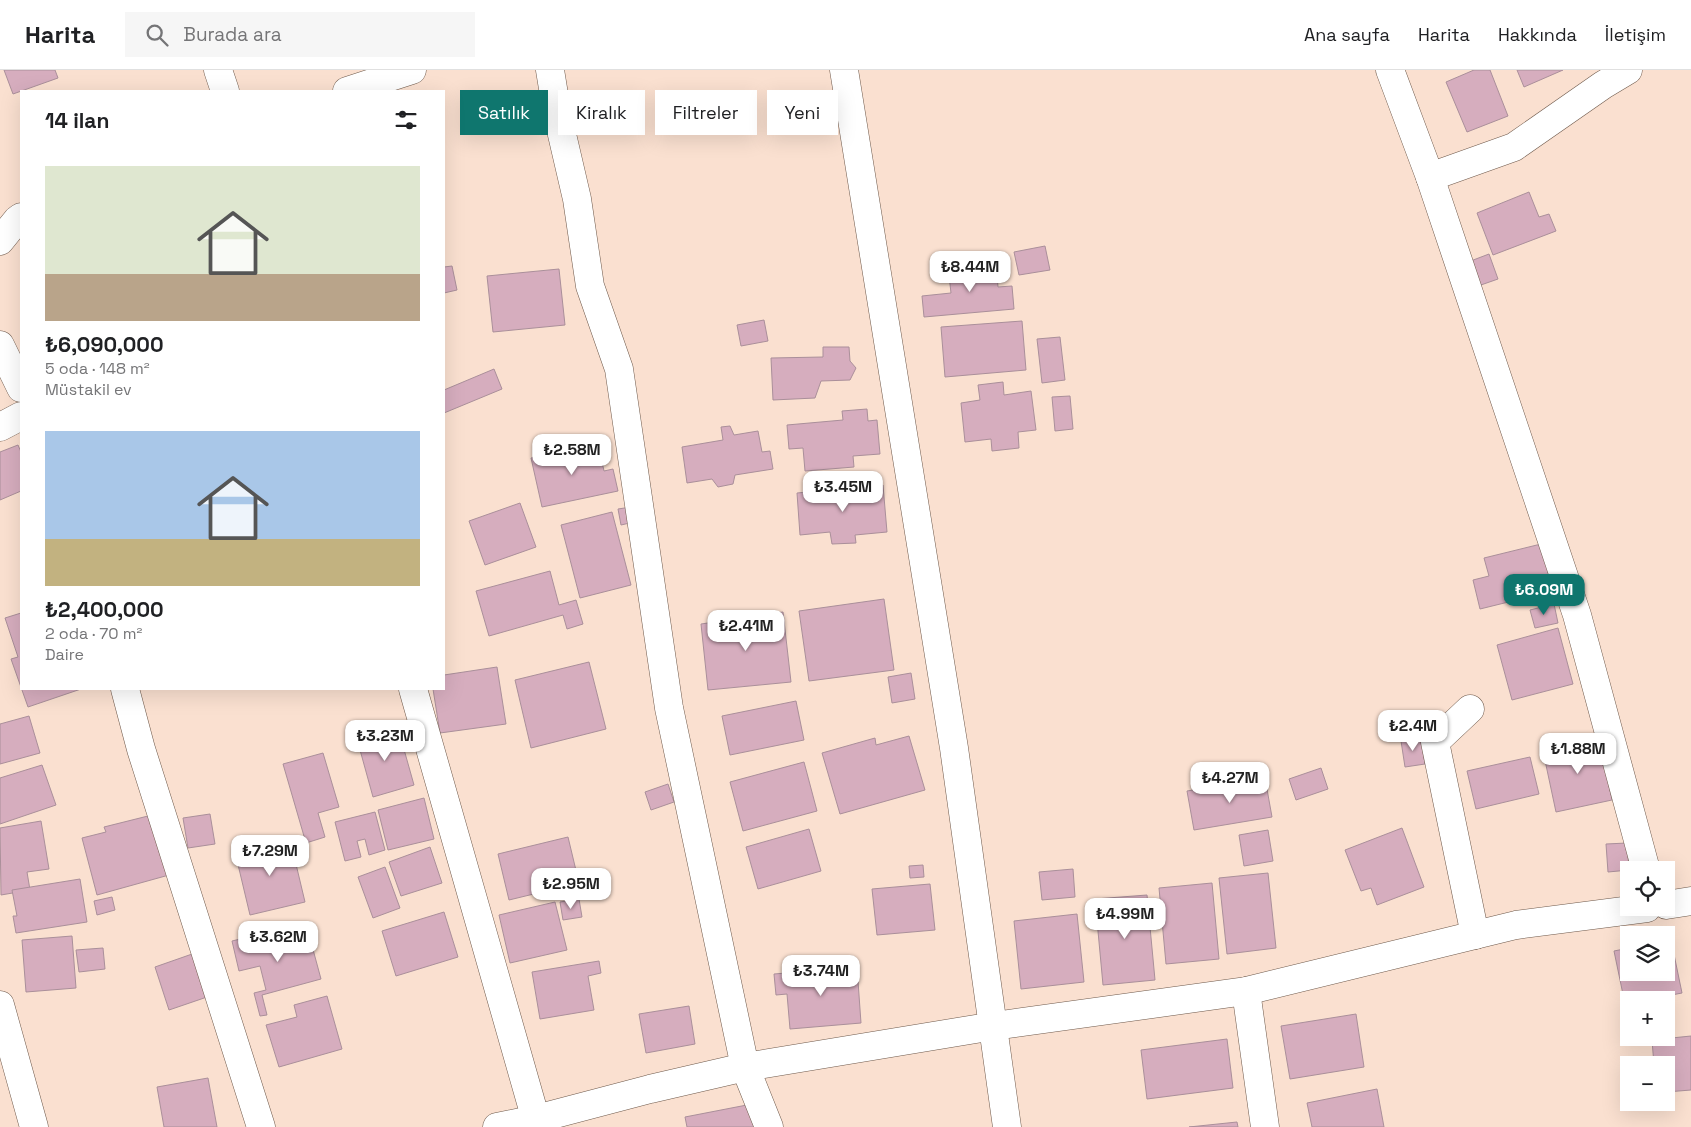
<!DOCTYPE html>
<html lang="tr">
<meta charset="utf-8">
<style>
body{margin:0;font-family:"Space Grotesk",sans-serif;background:#f6f6f6;color:#202124;height:100vh;display:flex;flex-direction:column;font-size:19px;white-space:nowrap}
*{box-sizing:border-box;margin:0}
p{font-size:16px;color:#757577}
.icon{flex:none;width:28px;height:28px;fill:none;stroke:currentColor;stroke-width:2;stroke-linecap:round;stroke-linejoin:round}
.map{position:relative;flex:1;overflow:hidden}
.details{position:absolute;left:20px;top:20px;width:425px;height:600px;display:flex;flex-direction:column;background:#fff;border-radius:0px;box-shadow:0 5px 20px #0002}
.details>*{flex:none}
.guide{position:absolute;left:460px;top:20px;width:475px;height:45px;display:flex;gap:10px}
.buttons{position:absolute;left:1620px;top:791px;display:grid;gap:10px}
.buttons a{display:grid;place-items:center;width:55px;height:55px;border-radius:0px;background:#fff;box-shadow:0 5px 20px #0002;font-size:25px}
.price{position:absolute;translate:-50% -42px;padding:0 11px;border-radius:10px;background:#fff;color:#222;font-size:16px;line-height:32px;filter:drop-shadow(0 1px 2px #0008)}
.price::after{content:'';position:absolute;left:50%;top:30px;width:15px;height:11px;margin-left:-8px;background:inherit;clip-path:polygon(0 0,100% 0,50% 100%)}
.price.on{background:#0f766e;color:#fff}
ul{padding:0;list-style:none}
li{display:grid;align-content:center;gap:10px;height:265px;padding:0 25px}
li span{display:grid;place-items:center;height:155px;border-radius:0px;color:#555}
li>.icon{margin-inline-start:auto}
span .icon{width:90px;height:90px;fill:#fffc;stroke-width:1}
li b{font-size:21px}
h2{display:flex;justify-content:space-between;align-items:center;height:60px;padding:0 25px;font-size:21px}
.chip{padding:0 18px;border-radius:0px;background:#fff;box-shadow:0 5px 20px #0002;font-size:18px;line-height:45px}
.chip.on{background:#0f766e;color:#fff}
header{display:flex;align-items:center;gap:30px;box-sizing:border-box;height:70px;padding:0 25px;background:#fff;border-bottom:1px solid #e0e0e0}
header strong{font-size:24px}
nav{display:flex;gap:28px;margin-inline-start:auto;font-size:18px}
.search{width:350px;height:45px;background:#f6f6f6;display:flex;align-items:center;gap:12px;box-sizing:border-box;padding:0 18px;border-radius:0px;color:#757577;font-size:19px}
.map>svg:first-child{display:block}
.building{fill:#d6adbe;stroke:#aa8f9a}
.lines{fill:none;stroke-linecap:round;stroke-linejoin:round}
.street-casing{stroke:#6e594b;stroke-width:29}
.street{stroke:#fff;stroke-width:28}
</style>
<header>
<strong>Harita</strong>
<div class="search"><svg class="icon" aria-label="search" viewBox="0 0 24 24"><circle cx="10" cy="10" r="6"/><path d="M15 15l6 6"/></svg>Burada ara</div>
<nav><a>Ana sayfa</a><a>Harita</a><a>Hakkında</a><a>İletişim</a></nav>
</header>
<div class="map">
<svg width="1691" height="1057" viewBox="0 0 1691 1057">
<rect width="100%" height="100%" fill="#fae0d0"/>
<g class="building">
<path d="M4,0H55L58,8L13,24Z"/>
<path d="M1474,0H1490L1508,46L1467,62L1446,12Z"/>
<path d="M1517,0H1563L1524,17Z"/>
<path d="M1529,122L1539,147L1549,144L1556,161L1493,185L1477,143Z"/>
<path d="M1045,176L1050,200L1019,205L1014,182Z"/>
<path d="M1489,184L1498,209L1478,216L1468,192Z"/>
<path d="M996,193L998,217L1012,216L1014,239L924,247L922,226L951,223L948,197Z"/>
<path d="M452,196L457,220L444,223V197Z"/>
<path d="M559,199L565,255L493,262L487,206Z"/>
<path d="M764,250L768,271L741,276L737,255Z"/>
<path d="M1022,251L1026,300L945,307L941,257Z"/>
<path d="M1060,267L1065,310L1042,313L1037,269Z"/>
<path d="M823,277H849L850,291L856,298L850,310L821,311L815,328L773,330L771,288L823,287Z"/>
<path d="M494,299L502,319L444,343V320Z"/>
<path d="M1003,312L1004,325L1031,321L1036,360L1018,362L1019,378L992,381L991,369L965,372L961,333L980,330L978,315Z"/>
<path d="M1070,326L1073,359L1055,361L1052,327Z"/>
<path d="M867,339L868,351L877,350L880,384L853,386L854,397L805,401L803,378L789,379L787,355L843,350L842,341Z"/>
<path d="M730,356L734,365L758,361L762,382L770,381L773,399L735,405L733,414L718,417L712,409L687,413L682,377L723,370L721,357Z"/>
<path d="M598,374L604,401L613,399L618,421L542,437L531,388Z"/>
<path d="M18,375L21,382V421L0,430V382Z"/>
<path d="M883,415L887,462L855,465L856,473L832,474L830,462L800,465L797,423Z"/>
<path d="M520,433L536,477L485,495L469,451Z"/>
<path d="M631,437L634,452L621,455L618,439Z"/>
<path d="M612,442L631,515L580,528L561,455Z"/>
<path d="M1541,474L1553,521L1480,539L1473,510L1489,506L1484,488Z"/>
<path d="M550,501L559,535L576,530L583,554L567,559L563,545L489,566L476,521Z"/>
<path d="M884,529L894,600L809,611L799,541Z"/>
<path d="M1554,534L1558,553L1535,558L1530,540Z"/>
<path d="M783,542L791,612L708,620L701,554Z"/>
<path d="M21,543V619H81L28,637L11,589L18,587L5,548Z"/>
<path d="M1558,558L1573,614L1512,630L1497,575Z"/>
<path d="M589,592L606,659L531,678L515,610Z"/>
<path d="M497,597L506,654L440,663L433,619H444V605Z"/>
<path d="M911,603L915,629L892,633L888,607Z"/>
<path d="M796,631L804,670L730,685L722,646Z"/>
<path d="M29,646L40,683L0,694V654Z"/>
<path d="M398,658L414,715L373,727L357,669Z"/>
<path d="M909,666L925,720L840,744L822,683L875,668L876,675Z"/>
<path d="M1421,667L1425,694L1405,697L1401,671Z"/>
<path d="M1599,668L1612,730L1556,742L1543,681Z"/>
<path d="M323,683L339,737L318,743L325,767L306,773L283,694Z"/>
<path d="M1530,687L1539,724L1476,739L1467,701Z"/>
<path d="M804,692L817,741L743,761L730,712Z"/>
<path d="M42,695L56,735L0,754V708Z"/>
<path d="M1321,698L1328,719L1296,730L1289,709Z"/>
<path d="M1265,708L1272,747L1194,760L1187,721Z"/>
<path d="M668,714L674,732L651,740L645,722Z"/>
<path d="M424,728L434,769L388,780L378,740Z"/>
<path d="M375,742L385,780L369,785L365,769L357,771L361,787L345,791L335,752Z"/>
<path d="M210,744L215,774L188,778L183,748Z"/>
<path d="M152,745L169,805L97,825L82,768L106,762L104,757Z"/>
<path d="M41,751L49,799L27,802L30,820L1,825L0,758Z"/>
<path d="M1402,758L1424,817L1377,835L1371,818L1361,821L1345,780Z"/>
<path d="M809,759L821,801L758,819L746,777Z"/>
<path d="M1268,760L1273,791L1244,796L1239,765Z"/>
<path d="M568,767L579,813L509,830L498,784Z"/>
<path d="M290,769L305,832L250,845L235,782Z"/>
<path d="M1627,773L1629,800L1608,802L1606,774Z"/>
<path d="M430,777L442,813L401,826L389,792Z"/>
<path d="M923,795L924,807L910,808L909,796Z"/>
<path d="M385,797L400,838L373,848L358,807Z"/>
<path d="M1073,799L1075,827L1042,830L1039,802Z"/>
<path d="M1268,803L1276,878L1227,884L1219,808Z"/>
<path d="M80,809L87,852L16,863L13,846H17L12,820Z"/>
<path d="M1212,813L1219,889L1166,894L1159,818Z"/>
<path d="M930,814L935,860L877,865L872,819Z"/>
<path d="M1147,825L1155,910L1103,915L1095,829Z"/>
<path d="M112,827L115,840L97,845L94,831Z"/>
<path d="M579,829L582,847L563,850L560,832Z"/>
<path d="M555,832L567,880L510,893L499,845Z"/>
<path d="M444,842L458,887L396,906L382,861Z"/>
<path d="M1077,844L1084,912L1021,919L1014,851Z"/>
<path d="M308,861L321,909L262,925L267,945L260,946L254,923L266,920L260,896L239,901L232,871L257,865L259,874Z"/>
<path d="M72,866L76,918L26,922L22,870Z"/>
<path d="M1671,870L1682,923L1645,930H1629V933L1625,934L1614,881L1629,878V902H1666V871Z"/>
<path d="M103,878L105,899L79,902L76,880Z"/>
<path d="M195,883L210,926L169,940L155,897Z"/>
<path d="M599,891L601,903L588,906L594,940L540,949L532,902Z"/>
<path d="M857,897L861,953L790,959L787,924L776,925L774,904Z"/>
<path d="M327,926L342,979L279,997L266,955L297,947L294,935Z"/>
<path d="M689,936L695,974L646,983L639,944Z"/>
<path d="M1356,944L1364,997L1290,1009L1281,956Z"/>
<path d="M1691,966V1020L1666,1022V995H1654L1652,970Z"/>
<path d="M1227,969L1233,1018L1147,1029L1141,980Z"/>
<path d="M208,1008L217,1057H164L157,1017Z"/>
<path d="M1377,1019L1384,1057H1312L1307,1033Z"/>
<path d="M752,1034L757,1057H687L685,1047Z"/>
<path d="M1237,1052L1238,1057H1189Z"/>
</g>
<g class="lines">
<defs>
<g id="street">
<path d="M218,0L225,21"/>
<path d="M550,0L557,43L577,129L590,216L619,299L669,638L745,997L769,1057"/>
<path d="M844,0L954,678L1007,1057"/>
<path d="M1390,0L1430,107L1577,545L1646,800"/>
<path d="M347,21L412,0"/>
<path d="M1430,107L1514,77L1603,15L1628,0"/>
<path d="M0,171L17,150L21,147"/>
<path d="M0,275L21,318"/>
<path d="M0,357L21,346"/>
<path d="M125,619L141,679L261,1057"/>
<path d="M413,619L538,1057"/>
<path d="M1470,639L1435,672L1475,865"/>
<path d="M1666,835L1691,831"/>
<path d="M1246,921L1265,1057"/>
<path d="M0,935L34,1057"/>
<path d="M497,1057L536,1049L650,1019L745,997L994,956L1246,921L1516,855L1647,838"/>
</g>
</defs>
<use href="#street" class="street-casing"/>
<use href="#street" class="street"/>
</g>
</svg>
<div class="buttons">
<a><svg class="icon" aria-label="locate" viewBox="0 0 24 24"><circle cx="12" cy="12" r="6"/><path d="M12 2v4M12 18v4M2 12h4M18 12h4"/></svg></a>
<a><svg class="icon" aria-label="layers" viewBox="0 0 24 24"><path d="M12 4l9 5-9 5-9-5zM3 14l9 5 9-5"/></svg></a>
<a>+</a>
<a>−</a>
</div>
<b class="price" style="left:970px;top:223px">₺8.44M</b>
<b class="price" style="left:572px;top:406px">₺2.58M</b>
<b class="price" style="left:843px;top:443px">₺3.45M</b>
<b class="price on" style="left:1544px;top:546px">₺6.09M</b>
<b class="price" style="left:746px;top:582px">₺2.41M</b>
<b class="price" style="left:1413px;top:682px">₺2.4M</b>
<b class="price" style="left:385px;top:692px">₺3.23M</b>
<b class="price" style="left:1578px;top:705px">₺1.88M</b>
<b class="price" style="left:1230px;top:734px">₺4.27M</b>
<b class="price" style="left:270px;top:807px">₺7.29M</b>
<b class="price" style="left:571px;top:840px">₺2.95M</b>
<b class="price" style="left:1125px;top:870px">₺4.99M</b>
<b class="price" style="left:278px;top:893px">₺3.62M</b>
<b class="price" style="left:821px;top:927px">₺3.74M</b>
<div class="guide">
<a class="chip on">Satılık</a>
<a class="chip">Kiralık</a>
<a class="chip">Filtreler</a>
<a class="chip">Yeni</a>
</div>
<section class="details">
<h2>14 ilan<svg class="icon" aria-label="filters" viewBox="0 0 24 24"><path d="M4 7h16M4 17h16"/><circle cx="9" cy="7" r="2"/><circle cx="15" cy="17" r="2"/></svg></h2>
<ul>
<li><span style="background:linear-gradient(#dfe7d0 70%,#b9a48a 0)"><svg class="icon" aria-label="home" viewBox="0 0 24 24"><path d="M3 11l9-7 9 7M6 9v11h12V9"/></svg></span><div><b>₺6,090,000</b><p>5 oda · 148 m²</p><p>Müstakil ev</p></div></li>
<li><span style="background:linear-gradient(#a9c7e8 70%,#c2b280 0)"><svg class="icon" aria-label="home" viewBox="0 0 24 24"><path d="M3 11l9-7 9 7M6 9v11h12V9"/></svg></span><div><b>₺2,400,000</b><p>2 oda · 70 m²</p><p>Daire</p></div></li>
</ul>
</section>
</div>
